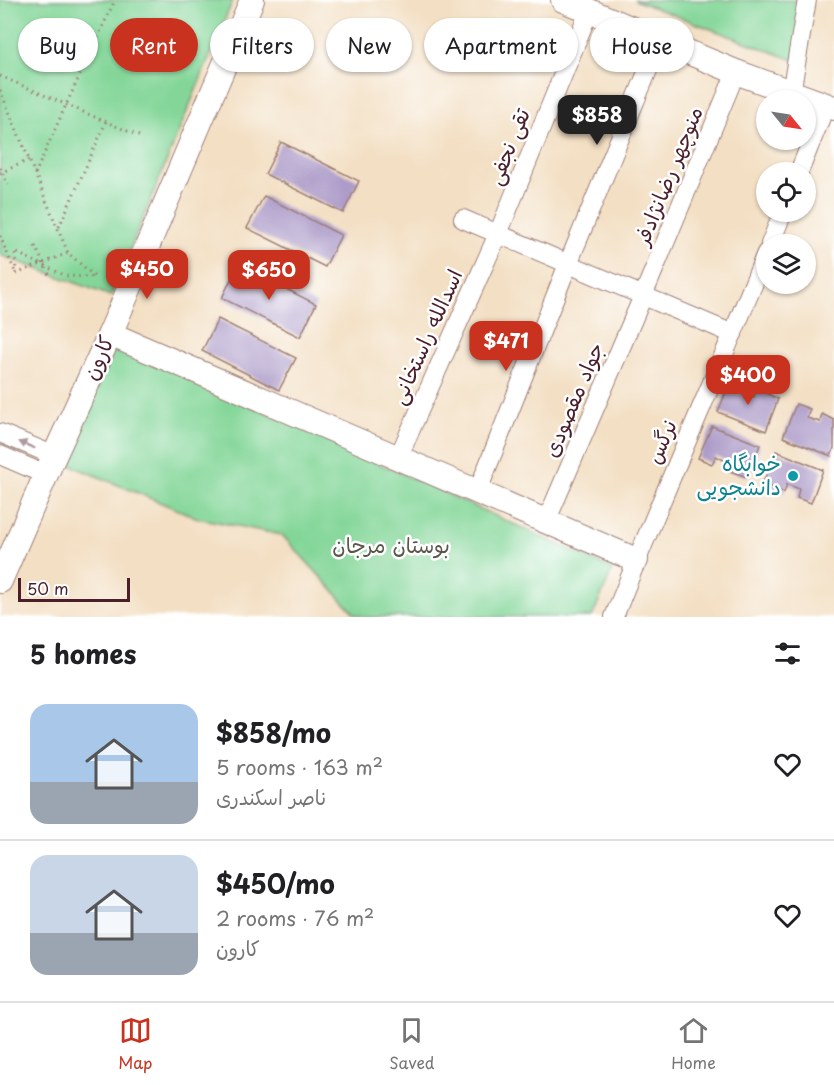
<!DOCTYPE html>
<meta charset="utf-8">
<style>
body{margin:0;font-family:"Playpen Sans","Playpen Sans Arabic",sans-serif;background:#f6f6f6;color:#202124;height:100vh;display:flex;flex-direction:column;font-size:22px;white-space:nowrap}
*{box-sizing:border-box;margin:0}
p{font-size:20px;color:#757577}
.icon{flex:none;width:33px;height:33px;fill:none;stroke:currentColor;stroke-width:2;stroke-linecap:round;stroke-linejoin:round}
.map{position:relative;height:617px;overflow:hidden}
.details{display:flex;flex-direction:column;background:#fff;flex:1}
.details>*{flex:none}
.guide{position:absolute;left:18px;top:18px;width:798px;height:54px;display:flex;gap:12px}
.needle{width:39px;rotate:120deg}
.fabs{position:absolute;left:756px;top:90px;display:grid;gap:12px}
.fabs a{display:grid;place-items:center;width:60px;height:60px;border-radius:50%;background:#fff;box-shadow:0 2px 4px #0004;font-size:30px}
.scale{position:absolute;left:18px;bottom:15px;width:112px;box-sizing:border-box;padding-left:6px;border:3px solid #4a1f2b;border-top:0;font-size:16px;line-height:21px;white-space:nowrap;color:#4a1f2b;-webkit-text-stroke:4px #fff;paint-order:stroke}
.price{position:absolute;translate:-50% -51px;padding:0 14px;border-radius:12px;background:#c8321e;color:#fff;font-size:20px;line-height:39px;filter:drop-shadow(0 2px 3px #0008)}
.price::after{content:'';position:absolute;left:50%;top:36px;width:18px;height:14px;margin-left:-9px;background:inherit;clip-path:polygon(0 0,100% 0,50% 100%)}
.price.on{background:#222;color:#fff}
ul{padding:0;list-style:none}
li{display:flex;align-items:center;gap:18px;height:150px;padding:0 30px}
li+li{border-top:2px solid #e0e0e0}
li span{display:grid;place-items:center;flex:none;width:168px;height:120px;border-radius:18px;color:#555}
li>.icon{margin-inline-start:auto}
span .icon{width:72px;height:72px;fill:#fffc;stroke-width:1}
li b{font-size:26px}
h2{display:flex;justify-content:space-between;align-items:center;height:72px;padding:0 30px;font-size:26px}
.pill{padding:0 21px;border-radius:27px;background:#fff;box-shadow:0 2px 4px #0004;font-size:21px;line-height:54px}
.pill.on{background:#c8321e;color:#fff}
.menu{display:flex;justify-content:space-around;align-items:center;height:84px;border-top:2px solid #e0e0e0;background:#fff;font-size:16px;color:#757577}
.menu a{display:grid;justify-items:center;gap:3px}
.menu .on{color:#c8321e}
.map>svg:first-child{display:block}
.green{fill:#83d698;stroke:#667a62;stroke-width:1.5}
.building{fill:#ad9cc9}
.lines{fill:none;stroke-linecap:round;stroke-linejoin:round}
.street-casing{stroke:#9e7f77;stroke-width:20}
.secondary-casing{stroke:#9e7f77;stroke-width:26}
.path{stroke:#9e7f77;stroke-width:3;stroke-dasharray:1.5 4.5;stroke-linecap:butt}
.street{stroke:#fff;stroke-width:18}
.secondary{stroke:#fff;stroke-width:24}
.oneway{fill:#ae9aa0}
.culture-dot{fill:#0f9aa8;stroke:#fff;stroke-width:2}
.labels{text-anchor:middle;stroke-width:5;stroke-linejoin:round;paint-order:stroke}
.street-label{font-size:21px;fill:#4a1f2b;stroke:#fff}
.culture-label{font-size:21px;fill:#0d838f;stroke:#fff;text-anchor:end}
.park-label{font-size:21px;fill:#5b564c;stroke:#fff}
</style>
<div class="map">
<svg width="834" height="617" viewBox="0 0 834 617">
<rect width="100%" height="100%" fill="#fff"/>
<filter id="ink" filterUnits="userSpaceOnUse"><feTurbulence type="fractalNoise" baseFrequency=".0167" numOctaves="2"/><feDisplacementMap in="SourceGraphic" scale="12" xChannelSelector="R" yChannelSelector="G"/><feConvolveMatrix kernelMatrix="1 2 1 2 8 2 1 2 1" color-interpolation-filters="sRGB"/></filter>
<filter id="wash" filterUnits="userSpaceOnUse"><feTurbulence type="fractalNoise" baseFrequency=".008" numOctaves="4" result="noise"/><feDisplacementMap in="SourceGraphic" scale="24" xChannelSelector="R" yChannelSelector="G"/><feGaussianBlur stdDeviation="1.35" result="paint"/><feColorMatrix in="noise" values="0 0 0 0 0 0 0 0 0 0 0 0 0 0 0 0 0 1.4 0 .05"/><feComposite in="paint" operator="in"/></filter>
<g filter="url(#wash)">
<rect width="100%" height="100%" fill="#f3dfc3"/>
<g class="green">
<path d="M0,0H233L111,296L0,255Z"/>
<path d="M634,0H804L796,61Z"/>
<path d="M115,344L613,569L592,617H365L355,614L282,535L198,518L63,462Z"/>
</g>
<g id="blocks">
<g class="building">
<path d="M281,142L359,181L343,213L265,174Z"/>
<path d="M264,196L341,235L325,267L247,228Z"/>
<path d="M238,265L316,304L300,337L222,298Z"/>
<path d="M218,319L296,358L279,390L202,351Z"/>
<path d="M731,379L745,384L742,393L754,397L757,389L778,399L766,431L718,412Z"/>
<path d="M796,404L810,409L807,418L820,422L822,414L834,420V448L831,456L783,437Z"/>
<path d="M712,426L760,445L747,477L724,469L728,462L716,456L712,464L698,458Z"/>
<path d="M776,451L823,470L811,503L797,498L799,489L787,484L784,493L763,483Z"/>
</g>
</g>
</g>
<g filter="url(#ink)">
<use href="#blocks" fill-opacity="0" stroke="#9e7f77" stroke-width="1.5"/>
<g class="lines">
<defs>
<g id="street">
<path d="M791,93L807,0"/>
<path d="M799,172L826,105"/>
<path d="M463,219L733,334"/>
<path d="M770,244L783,212"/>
<path d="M0,433L55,456"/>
<path d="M0,455L46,475"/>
<path d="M398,458L498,234L589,11"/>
<path d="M477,493L568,264L660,41"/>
<path d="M546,522L643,296L736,72"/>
<path d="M614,617C662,494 717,375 766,253"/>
</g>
<g id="secondary">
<path d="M563,0L736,72L834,108"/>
<path d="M110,334L636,560"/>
<path d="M0,581L51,463L110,334L252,0"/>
</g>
</defs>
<use href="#street" class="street-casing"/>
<use href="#secondary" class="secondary-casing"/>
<g class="path">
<path d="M0,76L139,136"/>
<path d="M0,90L68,253L95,277L66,276L15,252L16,274L0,236"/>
<path d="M0,168L8,185"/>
<path d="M0,173L29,160"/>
<path d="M35,174L66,105L115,0"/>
<path d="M59,227L106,122"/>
<path d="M35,246L50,277"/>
<path d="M16,274L68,253"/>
</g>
<use href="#street" class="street"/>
<use href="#secondary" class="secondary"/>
</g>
<defs><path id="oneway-solid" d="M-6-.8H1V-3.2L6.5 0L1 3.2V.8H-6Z" transform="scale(1.5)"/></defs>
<use class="oneway" href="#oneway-solid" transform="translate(27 445) rotate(-157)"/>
</g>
<circle class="culture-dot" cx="793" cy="476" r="6"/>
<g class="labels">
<g class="street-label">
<text transform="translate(509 147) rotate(-68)" y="7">تقی نجفی</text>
<text transform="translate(669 176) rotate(-68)" y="7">منوچهر رضانژادفر</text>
<text transform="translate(427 337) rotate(-66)" y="7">اسدالله راستخانی</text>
<text transform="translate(99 358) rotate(-66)" y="7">کارون</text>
<text transform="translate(574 400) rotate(-67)" y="7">جواد مقصودی</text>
<text transform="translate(662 442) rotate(-67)" y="7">نرگس</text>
</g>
<g class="culture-label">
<text x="781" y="471">خوابگاه<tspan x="781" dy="24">دانشجویی</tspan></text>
</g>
<g class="park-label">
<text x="391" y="553">بوستان مرجان</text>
</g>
</g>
</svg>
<div class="fabs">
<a><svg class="needle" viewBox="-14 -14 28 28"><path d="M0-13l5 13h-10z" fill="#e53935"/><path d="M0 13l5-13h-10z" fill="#757577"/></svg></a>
<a><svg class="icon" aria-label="locate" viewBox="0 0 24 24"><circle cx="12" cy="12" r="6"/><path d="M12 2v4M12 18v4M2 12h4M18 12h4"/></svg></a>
<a><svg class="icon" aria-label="layers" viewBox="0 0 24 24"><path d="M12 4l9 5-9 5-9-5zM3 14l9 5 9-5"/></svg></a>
</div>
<div class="scale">50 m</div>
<b class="price on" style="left:597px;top:146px">$858</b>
<b class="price" style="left:147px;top:300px">$450</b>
<b class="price" style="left:269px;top:301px">$650</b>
<b class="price" style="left:506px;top:372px">$471</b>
<b class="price" style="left:748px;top:406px">$400</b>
<div class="guide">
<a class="pill">Buy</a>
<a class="pill on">Rent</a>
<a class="pill">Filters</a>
<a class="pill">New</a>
<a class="pill">Apartment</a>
<a class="pill">House</a>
</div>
</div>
<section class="details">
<h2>5 homes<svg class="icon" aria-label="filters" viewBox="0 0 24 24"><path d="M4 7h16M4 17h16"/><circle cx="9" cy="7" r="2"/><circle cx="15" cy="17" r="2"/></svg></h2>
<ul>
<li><span style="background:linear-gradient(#a9c7e8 65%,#9aa5b1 0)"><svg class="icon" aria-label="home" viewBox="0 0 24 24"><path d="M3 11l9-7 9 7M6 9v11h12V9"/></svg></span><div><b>$858/mo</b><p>5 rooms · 163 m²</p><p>ناصر اسکندری</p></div><svg class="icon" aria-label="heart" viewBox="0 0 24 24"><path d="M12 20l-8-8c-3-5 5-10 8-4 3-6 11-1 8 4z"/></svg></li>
<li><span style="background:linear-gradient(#c9d6e8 65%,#9aa5b1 0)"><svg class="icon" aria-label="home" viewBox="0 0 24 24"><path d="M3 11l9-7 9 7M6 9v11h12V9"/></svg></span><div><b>$450/mo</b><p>2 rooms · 76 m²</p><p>کارون</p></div><svg class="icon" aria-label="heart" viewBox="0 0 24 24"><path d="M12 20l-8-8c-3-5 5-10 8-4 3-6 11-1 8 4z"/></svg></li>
</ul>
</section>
<nav class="menu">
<a class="on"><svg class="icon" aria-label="map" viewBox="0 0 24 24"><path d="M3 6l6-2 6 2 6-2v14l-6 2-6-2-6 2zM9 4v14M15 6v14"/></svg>Map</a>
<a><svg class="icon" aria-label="saved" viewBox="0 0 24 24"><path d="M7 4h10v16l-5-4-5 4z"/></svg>Saved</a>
<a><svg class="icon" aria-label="home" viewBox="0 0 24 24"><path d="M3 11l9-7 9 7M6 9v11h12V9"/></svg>Home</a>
</nav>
